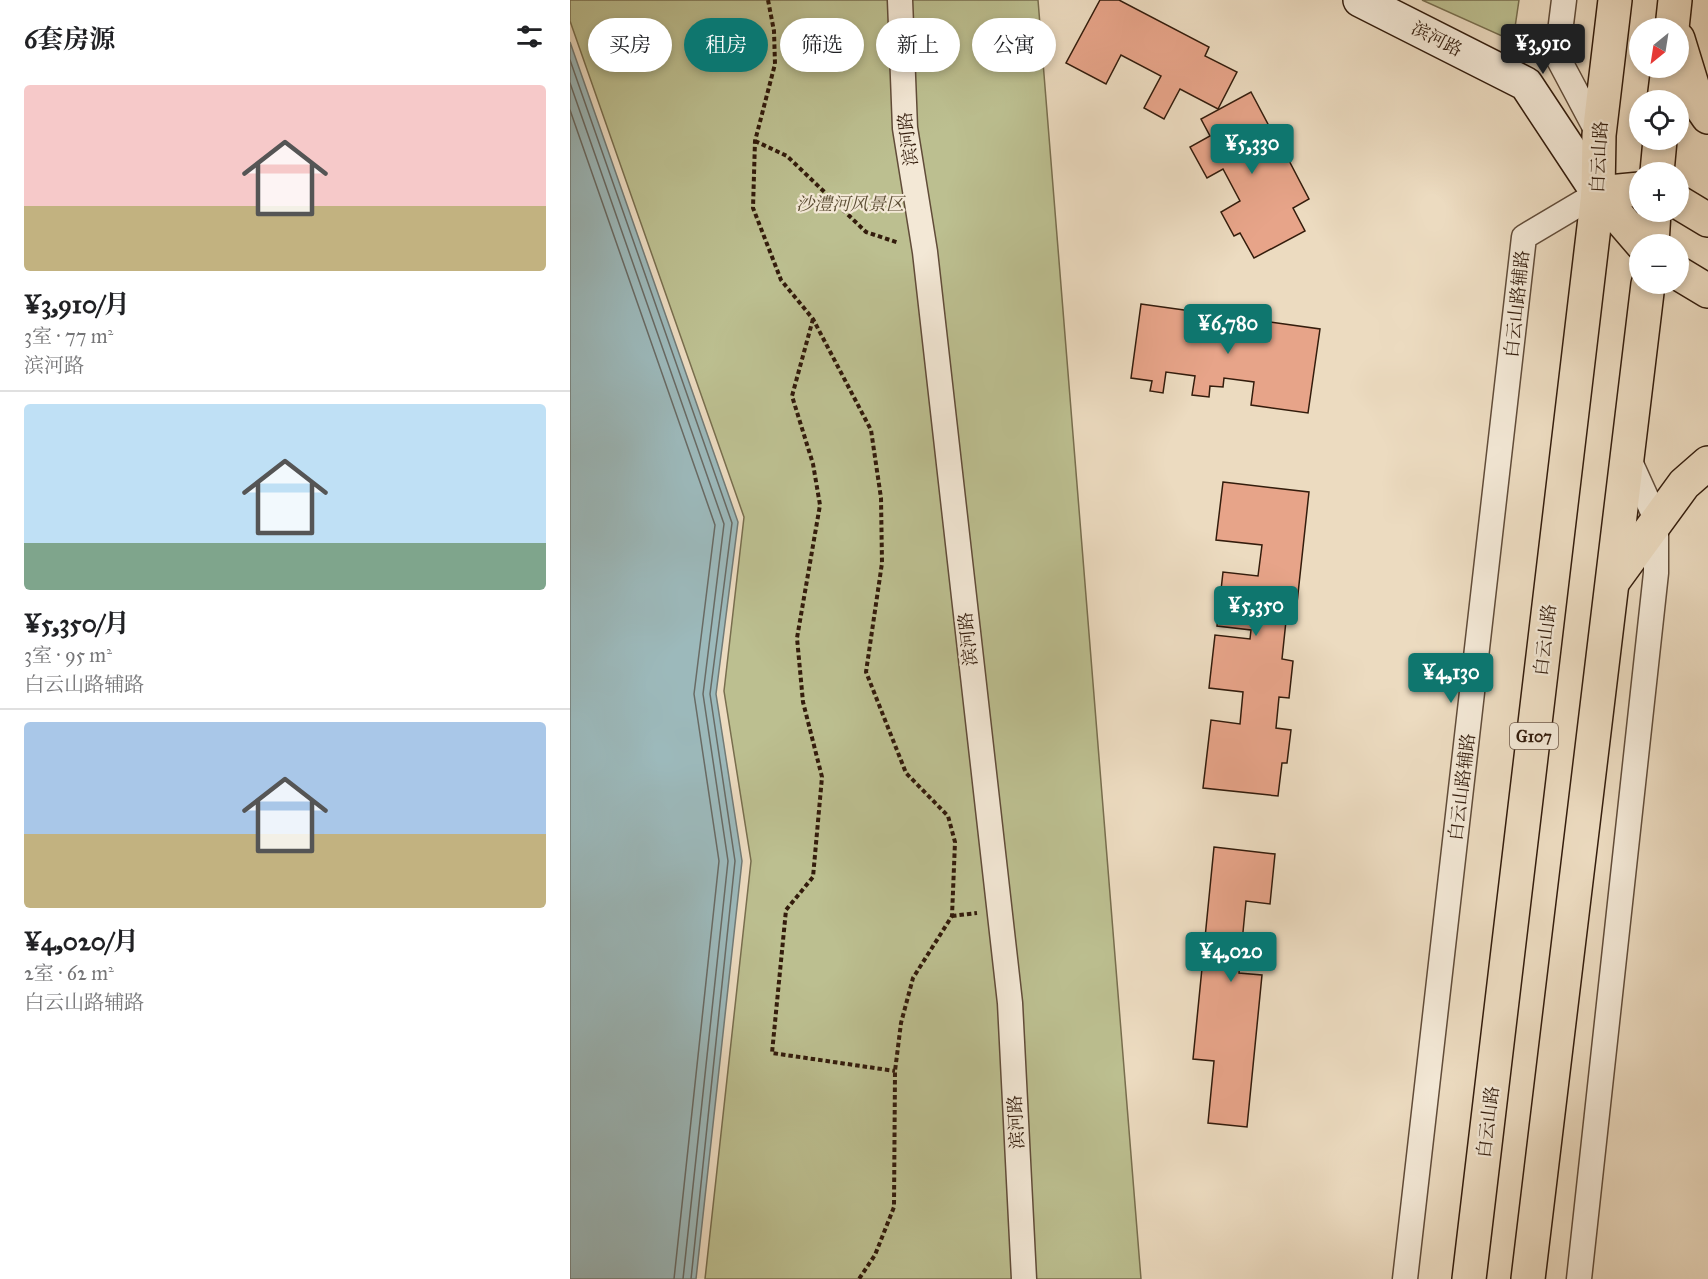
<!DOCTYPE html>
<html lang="zh">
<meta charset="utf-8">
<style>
body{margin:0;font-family:"IM FELL Great Primer","Noto Serif SC",serif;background:#f6f6f6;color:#202124;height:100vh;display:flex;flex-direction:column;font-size:22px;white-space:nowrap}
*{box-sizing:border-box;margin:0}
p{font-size:20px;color:#757577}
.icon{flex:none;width:33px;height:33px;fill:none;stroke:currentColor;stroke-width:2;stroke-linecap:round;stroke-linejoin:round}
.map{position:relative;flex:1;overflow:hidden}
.details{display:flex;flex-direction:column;background:#fff;width:570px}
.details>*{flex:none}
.banner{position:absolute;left:18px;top:18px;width:570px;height:54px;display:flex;gap:12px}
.needle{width:39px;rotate:210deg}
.fabs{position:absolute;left:1059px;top:18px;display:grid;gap:12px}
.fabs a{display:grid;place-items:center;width:60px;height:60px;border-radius:50%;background:#fff;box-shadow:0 3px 9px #0003;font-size:30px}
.price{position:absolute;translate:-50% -51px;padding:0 14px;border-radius:6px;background:#0f766e;color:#fff;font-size:20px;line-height:39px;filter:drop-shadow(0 2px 3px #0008)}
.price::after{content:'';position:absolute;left:50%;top:36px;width:18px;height:14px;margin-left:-9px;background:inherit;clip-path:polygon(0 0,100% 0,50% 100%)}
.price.selected{background:#222;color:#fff}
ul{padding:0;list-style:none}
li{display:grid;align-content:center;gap:12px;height:318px;padding:0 24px}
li+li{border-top:2px solid #e0e0e0}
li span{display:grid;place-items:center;height:186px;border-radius:6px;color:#555}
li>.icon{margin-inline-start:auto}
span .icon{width:108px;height:108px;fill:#fffc;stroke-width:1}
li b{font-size:26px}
h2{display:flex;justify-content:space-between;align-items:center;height:72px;padding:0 24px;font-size:26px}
.tag{padding:0 21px;border-radius:27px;background:#fff;box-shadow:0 3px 9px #0003;font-size:21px;line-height:54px}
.tag.selected{background:#0f766e;color:#fff}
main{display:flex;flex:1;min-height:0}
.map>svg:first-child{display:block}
.green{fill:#bcbf90;stroke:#786e4e;stroke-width:1.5}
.water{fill:#9cb9bb;stroke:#727a75;stroke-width:1.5}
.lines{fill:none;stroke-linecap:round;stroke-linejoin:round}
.shore{stroke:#686a64;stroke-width:1.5}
.building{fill:#e7a489;stroke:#331c0c;stroke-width:1.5}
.street-casing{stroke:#614c39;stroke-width:27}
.secondary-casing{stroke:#331c0c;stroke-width:36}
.highway-casing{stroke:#331c0c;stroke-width:36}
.path{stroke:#331c0c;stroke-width:4;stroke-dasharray:4.5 3;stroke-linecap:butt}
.street{stroke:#f3e8d6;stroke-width:24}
.secondary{stroke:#f3e8d6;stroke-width:33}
.highway{stroke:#ecdbc0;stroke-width:33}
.labels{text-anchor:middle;stroke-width:4.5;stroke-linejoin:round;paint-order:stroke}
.shield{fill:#f3e8d6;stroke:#6d5949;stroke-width:1.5}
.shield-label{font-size:16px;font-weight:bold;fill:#331c0c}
.street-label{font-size:18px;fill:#331c0c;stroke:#f3e8d6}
.park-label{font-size:18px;font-style:italic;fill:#5c4d34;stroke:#f3e8d6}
</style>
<main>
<section class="details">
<h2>6套房源<svg class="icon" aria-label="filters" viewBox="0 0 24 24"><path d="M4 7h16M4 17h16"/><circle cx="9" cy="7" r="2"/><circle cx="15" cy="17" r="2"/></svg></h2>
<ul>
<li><span style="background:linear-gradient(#f6c9c9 65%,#c2b280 0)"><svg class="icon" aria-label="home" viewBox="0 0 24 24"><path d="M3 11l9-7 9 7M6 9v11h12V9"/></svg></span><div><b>¥3,910/月</b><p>3室 · 77 m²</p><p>滨河路</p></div></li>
<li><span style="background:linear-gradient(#bfe0f5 75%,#7fa58c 0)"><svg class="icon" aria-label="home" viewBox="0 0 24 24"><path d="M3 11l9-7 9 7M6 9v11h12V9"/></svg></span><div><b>¥5,350/月</b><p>3室 · 95 m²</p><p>白云山路辅路</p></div></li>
<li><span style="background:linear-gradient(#a9c7e8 60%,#c2b280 0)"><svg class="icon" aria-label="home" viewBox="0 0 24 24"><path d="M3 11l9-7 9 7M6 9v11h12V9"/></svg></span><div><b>¥4,020/月</b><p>2室 · 62 m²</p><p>白云山路辅路</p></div></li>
</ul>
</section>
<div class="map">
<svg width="1138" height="1279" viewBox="0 0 1138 1279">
<rect width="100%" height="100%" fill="#ecdbc0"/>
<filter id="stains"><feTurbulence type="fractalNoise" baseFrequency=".00333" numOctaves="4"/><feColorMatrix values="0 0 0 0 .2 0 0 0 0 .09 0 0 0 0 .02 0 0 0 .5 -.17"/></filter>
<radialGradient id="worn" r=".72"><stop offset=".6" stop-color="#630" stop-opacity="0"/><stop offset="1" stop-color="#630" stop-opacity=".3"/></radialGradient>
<g class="green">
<path d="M0,0H468L571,1279H135L181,861L154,691L174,517L0,21Z"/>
<path d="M852,0H949L943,41Z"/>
</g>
<path class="water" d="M0,42L168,522L146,694L172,861L126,1279H0Z"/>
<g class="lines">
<g class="shore">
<path d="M0,60L162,523L140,694L165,861L121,1279"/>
<path d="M0,83L154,524L133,694L158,861L113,1279"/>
<path d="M0,110L145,525L124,694L149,861L104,1279"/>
</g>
</g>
<g class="building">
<path d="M530,0H549L639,47L635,56L667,72L648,109L610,89L594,119L574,108L591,76L551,55L536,84L496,63Z"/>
<path d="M681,92L708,143L697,148L703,159L715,153L739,199L723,208L735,231L684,258L670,233L664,236L651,212L670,201L653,169L637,178L620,147L640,136L631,119Z"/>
<path d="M571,304L750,329L738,413L681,405L684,382L654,378L653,387L640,386L639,397L622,395L625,376L596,372L593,393L580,391L582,381L561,378Z"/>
<path d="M653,482L739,492L727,603L718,602L712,659L723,661L719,698L709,697L706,728L721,730L717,763H712L708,796L633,788L641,720L670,724L673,692L639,688L645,635L680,639L681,630L647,626L653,572L688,576L692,545L646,540Z"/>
<path d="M644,847L705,854L700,904L676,901L669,973L692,975L677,1127L638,1123L644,1061L623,1059Z"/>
</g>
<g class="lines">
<defs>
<g id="street">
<path d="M330,0L335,128L355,252L440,1003L454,1279"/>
<path d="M994,0L987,56L1029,135"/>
<path d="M835,1279L954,237L1028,193"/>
<path d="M1009,1279L1086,573V519L1057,455"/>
</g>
<path id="secondary" d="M790,0L956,84L1028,193"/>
<g id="highway">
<path d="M1102,28L1105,0"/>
<path d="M1108,39L1127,101L1138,117"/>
<path d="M1094,100L1098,68"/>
<path d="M1087,172L1090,140"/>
<path d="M1028,193L1072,244"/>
<path d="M1028,193L1070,189"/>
<path d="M1108,202L1138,220"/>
<path d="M1082,244L1084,212"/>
<path d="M1108,273L1138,291"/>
<path d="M1044,580L1114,484L1138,463"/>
<path d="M899,1279L1028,193L1029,135L1045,0"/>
<path d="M958,1279L1078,284"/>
</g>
</defs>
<use href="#street" class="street-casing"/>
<use href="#secondary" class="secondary-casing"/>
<use href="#highway" class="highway-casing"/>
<g class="path">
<path d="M198,0L204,31L205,64L185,141L183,208L211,280L243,319L301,430L311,498L312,563L296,672L336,773L378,816L385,842L382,916L343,978L331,1023L325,1071L324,1207L305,1255L289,1279"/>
<path d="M185,141L217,156L296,232L329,243"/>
<path d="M243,319L222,396L243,464L250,505L227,638L233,702L252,777L243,877L216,910L202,1053L325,1071"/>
<path d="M382,916L407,913"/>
</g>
<use href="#street" class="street"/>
<use href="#secondary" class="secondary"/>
<use href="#highway" class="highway"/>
</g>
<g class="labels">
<rect class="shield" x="940" y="723" width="48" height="26" rx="4.5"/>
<g class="shield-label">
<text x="964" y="742">G107</text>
</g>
<g class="street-label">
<text transform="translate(867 39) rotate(27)" y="6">滨河路</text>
<text transform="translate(338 139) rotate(-97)" y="6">滨河路</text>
<text transform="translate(1029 157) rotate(-87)" y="6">白云山路</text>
<text transform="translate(947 304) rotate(-84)" y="6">白云山路辅路</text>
<text transform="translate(398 639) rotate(-96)" y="6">滨河路</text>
<text transform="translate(975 640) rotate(-83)" y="6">白云山路</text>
<text transform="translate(892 787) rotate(-83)" y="6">白云山路辅路</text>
<text transform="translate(446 1122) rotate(-93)" y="6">滨河路</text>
<text transform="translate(918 1122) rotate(-83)" y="6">白云山路</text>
</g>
<g class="park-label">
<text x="280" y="210">沙澧河风景区</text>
</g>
</g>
<rect width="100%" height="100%" filter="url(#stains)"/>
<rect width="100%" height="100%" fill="url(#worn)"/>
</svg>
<div class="fabs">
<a><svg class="needle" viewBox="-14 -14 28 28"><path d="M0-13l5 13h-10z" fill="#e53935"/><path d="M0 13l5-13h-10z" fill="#757577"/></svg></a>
<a><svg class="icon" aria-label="locate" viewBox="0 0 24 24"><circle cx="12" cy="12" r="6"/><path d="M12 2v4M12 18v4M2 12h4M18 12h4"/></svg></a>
<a>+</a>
<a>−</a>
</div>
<b class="price selected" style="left:973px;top:75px">¥3,910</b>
<b class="price" style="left:682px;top:175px">¥5,330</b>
<b class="price" style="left:658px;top:355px">¥6,780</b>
<b class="price" style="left:686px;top:637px">¥5,350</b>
<b class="price" style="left:881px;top:704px">¥4,130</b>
<b class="price" style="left:661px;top:983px">¥4,020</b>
<div class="banner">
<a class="tag">买房</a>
<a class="tag selected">租房</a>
<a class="tag">筛选</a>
<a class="tag">新上</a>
<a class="tag">公寓</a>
</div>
</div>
</main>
